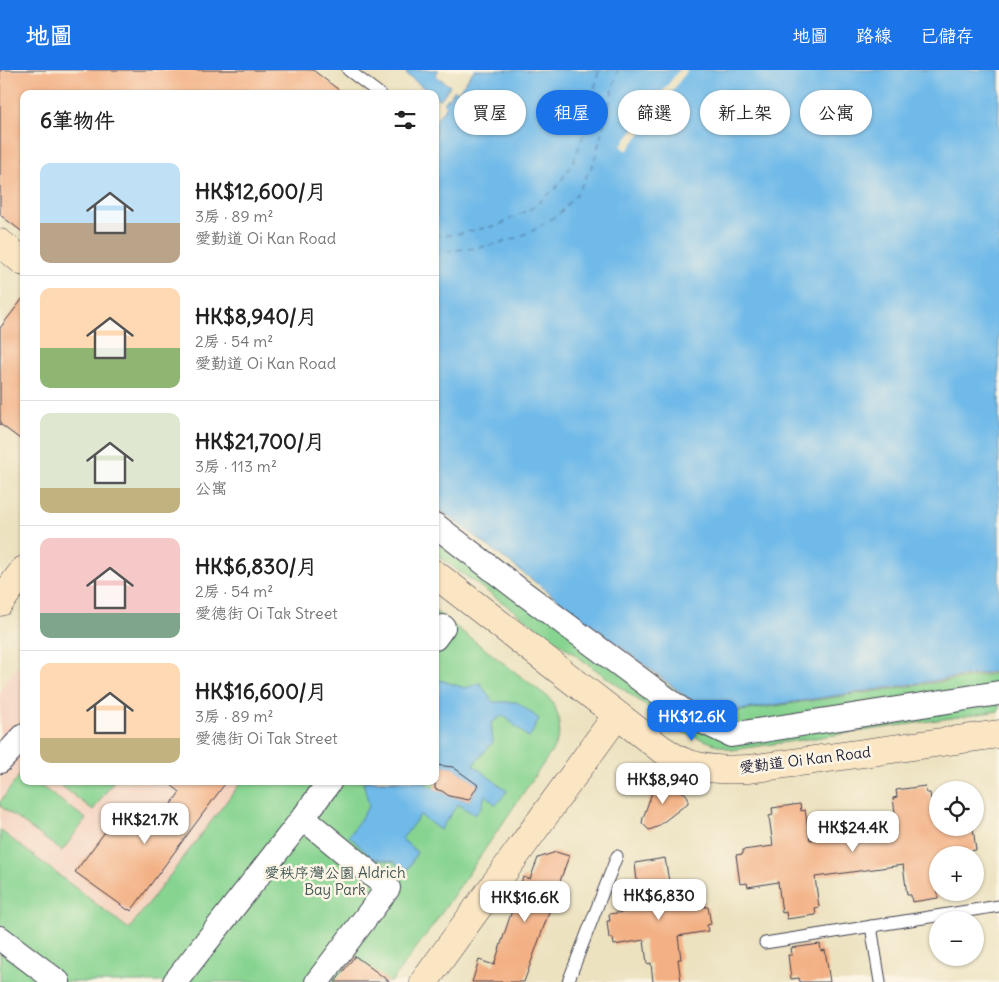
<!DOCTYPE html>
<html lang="zh-TW">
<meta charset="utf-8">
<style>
body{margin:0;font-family:Delius,"LXGW WenKai TC",sans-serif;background:#f2f2f2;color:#222;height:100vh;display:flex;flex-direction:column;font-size:19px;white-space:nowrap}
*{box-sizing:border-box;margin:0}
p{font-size:16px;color:#767676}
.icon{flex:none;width:28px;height:28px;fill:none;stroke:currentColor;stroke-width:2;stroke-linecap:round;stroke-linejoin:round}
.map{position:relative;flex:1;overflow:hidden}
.sheet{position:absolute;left:20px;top:20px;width:419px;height:695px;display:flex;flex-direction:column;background:#fff;border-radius:10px;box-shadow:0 1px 4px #0004}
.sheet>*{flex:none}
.guide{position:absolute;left:454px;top:20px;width:470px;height:45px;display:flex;gap:10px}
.controls{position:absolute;left:929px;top:711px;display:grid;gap:10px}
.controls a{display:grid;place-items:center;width:55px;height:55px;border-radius:50%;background:#fff;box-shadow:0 1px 4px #0004;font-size:25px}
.price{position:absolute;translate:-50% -42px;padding:0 11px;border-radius:10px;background:#fff;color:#222;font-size:16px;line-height:32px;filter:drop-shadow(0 1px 2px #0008)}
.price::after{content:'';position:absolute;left:50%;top:30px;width:15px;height:11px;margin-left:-8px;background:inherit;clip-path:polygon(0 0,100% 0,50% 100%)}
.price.on{background:#1a73e8;color:#fff}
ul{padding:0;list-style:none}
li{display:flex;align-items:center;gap:15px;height:125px;padding:0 20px}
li+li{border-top:1px solid #e0e0e0}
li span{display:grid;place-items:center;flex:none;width:140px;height:100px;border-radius:10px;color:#555}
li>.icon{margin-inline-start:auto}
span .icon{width:60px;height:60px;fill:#fffc;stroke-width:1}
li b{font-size:21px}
h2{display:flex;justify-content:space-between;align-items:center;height:60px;padding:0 20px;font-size:21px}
.tag{padding:0 18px;border-radius:22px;background:#fff;box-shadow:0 1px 4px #0004;font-size:18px;line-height:45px}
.tag.on{background:#1a73e8;color:#fff}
header{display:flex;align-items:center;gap:30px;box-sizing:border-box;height:70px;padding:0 25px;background:#1a73e8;color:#fff}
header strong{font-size:24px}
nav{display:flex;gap:28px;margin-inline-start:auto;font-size:18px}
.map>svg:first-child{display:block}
.built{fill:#f4d3c0}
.green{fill:#87d491;stroke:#547b66}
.water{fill:#70bae9;stroke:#496e92}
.pier{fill:#ece2c0}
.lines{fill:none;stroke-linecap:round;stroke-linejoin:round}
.ferry{stroke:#3d5778;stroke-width:1;stroke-dasharray:6 5;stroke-linecap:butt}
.building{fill:#f3b084}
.lane-casing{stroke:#403f4f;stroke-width:13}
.street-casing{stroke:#403f4f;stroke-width:26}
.secondary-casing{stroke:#403f4f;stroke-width:29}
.lane{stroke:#fff;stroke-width:11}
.street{stroke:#fff;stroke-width:24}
.secondary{stroke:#fbe6c4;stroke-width:28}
.labels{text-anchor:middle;stroke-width:5;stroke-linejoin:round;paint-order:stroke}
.street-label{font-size:15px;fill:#22223b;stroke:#fcf5e5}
.park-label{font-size:15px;fill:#405755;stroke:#fcf5e5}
</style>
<header>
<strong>地圖</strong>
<nav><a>地圖</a><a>路線</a><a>已儲存</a></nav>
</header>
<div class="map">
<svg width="999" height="912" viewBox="0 0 999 912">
<rect width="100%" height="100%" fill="#fcf5e5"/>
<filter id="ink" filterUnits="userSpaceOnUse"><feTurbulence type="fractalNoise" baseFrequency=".02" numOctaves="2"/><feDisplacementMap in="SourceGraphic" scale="10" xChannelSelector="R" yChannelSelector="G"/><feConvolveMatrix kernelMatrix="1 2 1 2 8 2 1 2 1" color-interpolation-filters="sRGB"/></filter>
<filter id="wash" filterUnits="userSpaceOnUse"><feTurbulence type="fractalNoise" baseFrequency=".0096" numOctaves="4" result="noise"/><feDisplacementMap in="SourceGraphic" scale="20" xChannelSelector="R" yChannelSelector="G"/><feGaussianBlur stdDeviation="1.12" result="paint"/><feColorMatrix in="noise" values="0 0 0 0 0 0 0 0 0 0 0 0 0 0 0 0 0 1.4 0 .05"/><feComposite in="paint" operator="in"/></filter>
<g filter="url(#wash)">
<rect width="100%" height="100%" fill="#ece2c0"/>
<path class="built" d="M24,588V711H242L129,859L0,760V619Z"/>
<g class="green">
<path d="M435,446L699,638L721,644L999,603V641L732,680L684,663L435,484Z"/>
<path d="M435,541L548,627C562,644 563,663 552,681L434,854L391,912H0V760L129,859L242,711H435Z"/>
<path d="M22,702L24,704V711H34L86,749L62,781L0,736V732Z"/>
<path d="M55,711H114L93,740Z"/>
</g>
<g class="water">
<path d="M409,0H439L435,5L450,16L440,30L435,26V24H432L406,4Z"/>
<path d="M474,0H999V601L721,643L700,637L435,436V51L447,36L444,33L455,20L458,22Z"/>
<path d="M440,610L465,618L480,613L493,632H517L539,649L529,668L503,645L491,653L493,672L473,695L507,721L496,735L485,725L482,736L475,745L458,734L440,760L420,745L402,769L417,782L405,805L395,792L372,788L349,766L369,736L363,711H423L430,717L442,721L449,726L469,730L473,725L477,715L453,697L435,695V616Z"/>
</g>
<path class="pier" d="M679,0H688L627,81L621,76Z"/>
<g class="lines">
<g class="ferry">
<path d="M435,166L452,165L499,155L532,138L556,118L573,93L585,61L599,0"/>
<path d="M435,180L447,181L475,178L501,173L516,168L536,159L560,143L578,122L594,92L618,0"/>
</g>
</g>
<g id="blocks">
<g class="building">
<path d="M0,0H313L344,24H24V163L0,145Z"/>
<path d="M24,227V372L0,354V258Z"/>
<path d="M435,695L453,697L478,715L469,730L449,726L442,721L435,719Z"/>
<path d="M166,711H227L131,841L129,839L128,840L75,802L120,742L149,764L180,722Z"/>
<path d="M663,714L685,723L688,727V733L657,757L649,760L642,753L643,748L654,717L658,715Z"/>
<path d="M925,716L926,723H930L935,758H973L976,780L969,781V785H938V828L912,832L911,825H907L903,795L815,807L819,837L815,838L816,845L787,849L786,842L782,843L778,812L748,817L747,813L740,814L736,785L743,784V780L773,776L769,746L773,745L772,738L800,734L801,741L805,740L810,770L897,758L893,728L897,727L896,720Z"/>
<path d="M556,782L569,786L524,912H472L479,890L494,895L523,807L530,809L538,788Z"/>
<path d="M665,788L673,835L704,831L705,837H708L711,854L707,855L708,861L678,866L681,889H678L681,912H653L651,893L647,894L644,870L614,875L613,868H609L607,851H610L609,844L640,840L635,793Z"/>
<path d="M820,874L821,881L825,880L830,912H800L799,908L791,909L788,885H792L791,878Z"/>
<path d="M355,886L390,912H335Z"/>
</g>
</g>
</g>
<g filter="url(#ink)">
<use href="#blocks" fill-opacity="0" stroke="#403f4f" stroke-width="1"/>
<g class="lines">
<defs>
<g id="lane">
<path d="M348,0L380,24"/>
<path d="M871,856L880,912"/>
<path d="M765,873L999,836"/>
<path d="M568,912L617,786"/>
</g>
<g id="street">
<path d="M435,455L518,519L687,644L731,665L999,623"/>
<path d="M435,568L443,557"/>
<path d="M0,691L24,666"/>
<path d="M303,748L388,818L317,912"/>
<path d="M0,868L58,912"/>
<path d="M175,912L303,748L330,711"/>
</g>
<g id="secondary">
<path d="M0,173L24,192"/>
<path d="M435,504L660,678C668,683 675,689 684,692C705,700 727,700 749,699L999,664"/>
<path d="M0,532L24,500"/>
<path d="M424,912L617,645"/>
</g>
</defs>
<use href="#lane" class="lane-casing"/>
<use href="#street" class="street-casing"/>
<use href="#secondary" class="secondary-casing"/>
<use href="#lane" class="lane"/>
<use href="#street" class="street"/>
<use href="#secondary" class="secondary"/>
</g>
</g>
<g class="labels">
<g class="street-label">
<text transform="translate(805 690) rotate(-7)" y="5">愛勤道 Oi Kan Road</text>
</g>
<g class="park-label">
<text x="335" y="808">愛秩序灣公園 Aldrich<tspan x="335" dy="17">Bay Park</tspan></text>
</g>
</g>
</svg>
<div class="controls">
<a><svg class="icon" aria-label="locate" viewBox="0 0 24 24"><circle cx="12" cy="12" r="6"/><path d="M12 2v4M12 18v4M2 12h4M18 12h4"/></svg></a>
<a>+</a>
<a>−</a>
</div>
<b class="price on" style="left:692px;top:672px">HK$12.6K</b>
<b class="price" style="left:663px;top:735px">HK$8,940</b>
<b class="price" style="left:145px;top:775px">HK$21.7K</b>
<b class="price" style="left:853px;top:783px">HK$24.4K</b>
<b class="price" style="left:659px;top:851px">HK$6,830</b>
<b class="price" style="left:525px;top:853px">HK$16.6K</b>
<div class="guide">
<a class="tag">買屋</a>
<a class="tag on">租屋</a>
<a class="tag">篩選</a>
<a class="tag">新上架</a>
<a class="tag">公寓</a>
</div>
<section class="sheet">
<h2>6筆物件<svg class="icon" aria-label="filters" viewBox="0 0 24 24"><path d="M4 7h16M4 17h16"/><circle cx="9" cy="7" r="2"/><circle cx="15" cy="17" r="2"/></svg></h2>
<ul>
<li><span style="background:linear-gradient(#bfe0f5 60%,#b9a48a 0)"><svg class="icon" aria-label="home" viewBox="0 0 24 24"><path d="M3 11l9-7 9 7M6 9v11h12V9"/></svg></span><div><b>HK$12,600/月</b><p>3房 · 89 m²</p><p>愛勤道 Oi Kan Road</p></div></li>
<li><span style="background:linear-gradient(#ffd9b3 60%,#8fb573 0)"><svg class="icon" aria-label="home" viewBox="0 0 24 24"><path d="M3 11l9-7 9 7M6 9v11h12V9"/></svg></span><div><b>HK$8,940/月</b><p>2房 · 54 m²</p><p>愛勤道 Oi Kan Road</p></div></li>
<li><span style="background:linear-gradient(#dfe7d0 75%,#c2b280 0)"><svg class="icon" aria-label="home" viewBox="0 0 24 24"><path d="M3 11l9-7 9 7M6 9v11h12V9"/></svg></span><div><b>HK$21,700/月</b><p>3房 · 113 m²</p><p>公寓</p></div></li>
<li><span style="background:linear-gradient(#f6c9c9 75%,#7fa58c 0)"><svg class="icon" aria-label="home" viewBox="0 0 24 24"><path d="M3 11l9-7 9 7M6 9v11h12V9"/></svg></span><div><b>HK$6,830/月</b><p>2房 · 54 m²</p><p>愛德街 Oi Tak Street</p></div></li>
<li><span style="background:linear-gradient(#ffd9b3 75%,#c2b280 0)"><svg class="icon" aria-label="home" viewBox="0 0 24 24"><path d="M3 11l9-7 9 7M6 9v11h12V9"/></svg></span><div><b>HK$16,600/月</b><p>3房 · 89 m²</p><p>愛德街 Oi Tak Street</p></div></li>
</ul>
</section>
</div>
